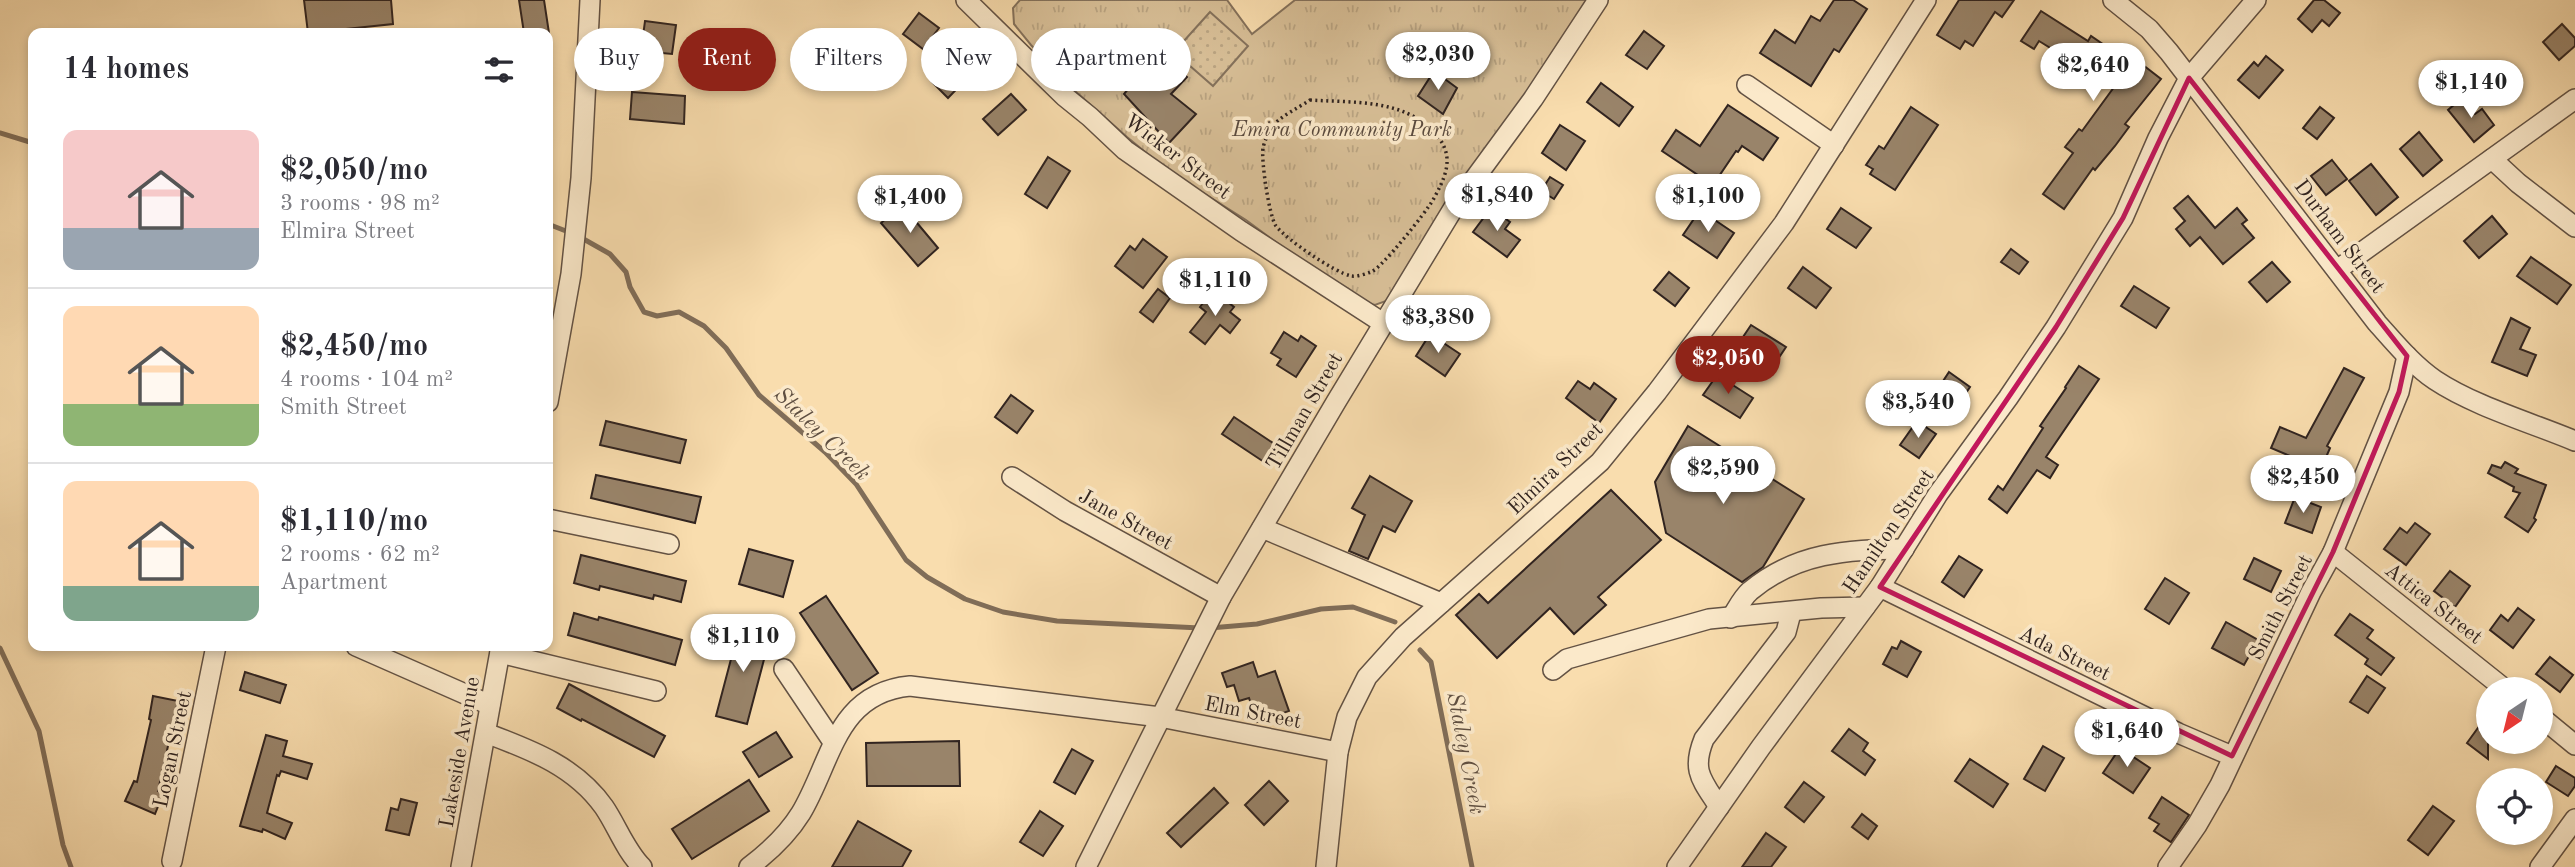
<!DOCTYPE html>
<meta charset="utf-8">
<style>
body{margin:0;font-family:"Old Standard TT",serif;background:#f2f2f3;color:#2b2b33;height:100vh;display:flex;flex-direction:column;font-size:26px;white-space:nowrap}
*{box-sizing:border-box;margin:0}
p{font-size:23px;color:#7c7c81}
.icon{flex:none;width:38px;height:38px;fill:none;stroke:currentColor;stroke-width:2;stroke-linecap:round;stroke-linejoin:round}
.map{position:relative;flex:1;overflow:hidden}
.panel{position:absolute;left:28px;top:28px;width:525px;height:623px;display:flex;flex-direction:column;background:#fff;border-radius:14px;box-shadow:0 4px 10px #0003}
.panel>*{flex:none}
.top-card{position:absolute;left:574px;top:28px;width:665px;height:63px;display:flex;gap:14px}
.needle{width:46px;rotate:215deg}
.tools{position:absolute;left:2476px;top:677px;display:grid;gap:14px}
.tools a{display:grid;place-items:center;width:77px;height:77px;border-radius:50%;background:#fff;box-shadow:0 4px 10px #0003;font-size:35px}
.price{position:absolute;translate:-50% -60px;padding:0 16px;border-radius:24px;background:#fff;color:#222;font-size:23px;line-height:46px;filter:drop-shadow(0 2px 4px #0008)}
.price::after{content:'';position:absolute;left:50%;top:42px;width:21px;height:16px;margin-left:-10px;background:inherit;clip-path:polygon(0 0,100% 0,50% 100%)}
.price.current{background:#8f2418;color:#fff}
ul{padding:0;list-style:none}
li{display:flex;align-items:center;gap:21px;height:175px;padding:0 35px}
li+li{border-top:2px solid #e1e1e2}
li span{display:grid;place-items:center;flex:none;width:196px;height:140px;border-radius:14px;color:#555}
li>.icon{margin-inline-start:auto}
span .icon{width:84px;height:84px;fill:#fffc;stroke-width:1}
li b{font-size:30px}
h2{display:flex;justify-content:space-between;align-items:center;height:84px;padding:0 35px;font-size:30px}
.pill{padding:0 24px;border-radius:32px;background:#fff;box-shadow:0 4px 10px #0003;font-size:24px;line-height:63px}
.pill.current{background:#8f2418;color:#fff}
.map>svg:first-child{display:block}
.park{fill:url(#park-tufts);stroke:#84715b;stroke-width:2}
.garden{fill:url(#garden-dots);stroke:#84715b;stroke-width:2}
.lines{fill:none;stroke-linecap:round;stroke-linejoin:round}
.stream{stroke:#806d58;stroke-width:5}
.building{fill:#99846a;stroke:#312420;stroke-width:2}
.minor-casing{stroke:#635244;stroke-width:22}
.path{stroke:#312420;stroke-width:3.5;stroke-dasharray:2 3.5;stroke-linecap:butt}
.minor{stroke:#fbe9ca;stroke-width:19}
.marked{fill:none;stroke:#c2185b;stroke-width:5;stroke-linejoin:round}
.labels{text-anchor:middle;stroke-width:7;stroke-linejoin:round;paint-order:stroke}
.park-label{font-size:21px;font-style:italic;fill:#5a4a3e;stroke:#fbe9ca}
.street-label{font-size:21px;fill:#312420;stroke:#fbe9ca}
.water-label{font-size:23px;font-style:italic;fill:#5f4f41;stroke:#fbe9ca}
</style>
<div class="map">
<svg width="2575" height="867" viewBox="0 0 2575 867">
<defs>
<pattern id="park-tufts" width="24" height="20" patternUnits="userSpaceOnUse" patternTransform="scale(1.75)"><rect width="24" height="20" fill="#d7be96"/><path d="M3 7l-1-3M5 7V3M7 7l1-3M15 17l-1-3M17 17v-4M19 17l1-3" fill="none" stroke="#b9a381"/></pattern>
<pattern id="garden-dots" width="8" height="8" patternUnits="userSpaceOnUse" patternTransform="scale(1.75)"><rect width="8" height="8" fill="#d7be96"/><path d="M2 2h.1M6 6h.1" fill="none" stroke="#b9a381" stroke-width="1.8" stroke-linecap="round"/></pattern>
</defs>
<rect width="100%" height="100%" fill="#f9ddae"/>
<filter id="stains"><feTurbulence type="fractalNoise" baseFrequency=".00286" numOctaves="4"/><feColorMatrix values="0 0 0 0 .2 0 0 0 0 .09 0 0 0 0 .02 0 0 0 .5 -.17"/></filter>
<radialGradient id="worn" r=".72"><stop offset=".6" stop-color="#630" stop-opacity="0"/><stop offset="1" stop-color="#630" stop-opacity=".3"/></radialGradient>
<path class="park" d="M1020,0H1227L1252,34L1295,0H1592L1389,300L1372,306L1296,257L1246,220L1167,170L1127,137L1066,83L1031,45L1014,24L1013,8Z"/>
<path class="garden" d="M1210,12L1248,46L1213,86L1174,52Z"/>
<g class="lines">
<g class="stream">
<path d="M0,133L33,143"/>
<path d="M548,224L571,233"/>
<path d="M580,237L610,254L626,272L630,287L644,312L657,316L679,312L704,326L726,348L759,395L825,452L856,484L906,560L927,577L965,599L1003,612L1057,621L1200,628"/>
<path d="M1210,628L1257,624L1321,609L1353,607L1395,622"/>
<path d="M0,648L39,731L63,845L71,867"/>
<path d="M1420,650L1431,662L1472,867"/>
</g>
</g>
<g class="building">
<path d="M304,0H391L393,24L308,33Z"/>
<path d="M519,0H544L549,33H524Z"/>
<path d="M1834,0H1853L1867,9L1839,52L1834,49L1811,86L1760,53L1775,30L1795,43L1811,16L1820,21Z"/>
<path d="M1959,0H2014L2002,17L1995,12L1973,46L1965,41L1960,49L1937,35Z"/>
<path d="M2314,0H2324L2340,13L2329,26L2322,20L2312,32L2298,19Z"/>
<path d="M2041,11L2088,41L2091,36L2139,69L2143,65L2161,79L2125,124L2129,127L2115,146L2095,170L2093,168L2064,209L2043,194L2073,153L2065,147L2079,129L2082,131L2117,83L2061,45L2057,52L2039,41L2034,49L2021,41Z"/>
<path d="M919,13L939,28L923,49L903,34Z"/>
<path d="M645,21L676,25L672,54L641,51Z"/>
<path d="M2562,24L2575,38V46L2559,60L2543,42Z"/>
<path d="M1644,31L1664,46L1647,69L1626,55Z"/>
<path d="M1159,51L1187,77L1171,94L1196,114L1169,143L1124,94Z"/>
<path d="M955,56L972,73L948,98L931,81Z"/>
<path d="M2266,56L2283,70L2259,98L2238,80L2254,62L2258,66Z"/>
<path d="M1434,71L1457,88L1443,114L1418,96Z"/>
<path d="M1601,83L1633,107L1619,126L1587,102Z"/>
<path d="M632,92L685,96L684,124L630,119Z"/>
<path d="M1011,94L1026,110L998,135L983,119Z"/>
<path d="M2462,98L2475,114L2482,109L2494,125L2474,142L2448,110Z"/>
<path d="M1728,105L1778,138L1763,160L1742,146L1738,152L1736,151L1713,185L1662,151L1676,130L1700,146Z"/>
<path d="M1911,107L1938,125L1895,190L1870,174L1873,169L1866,165L1879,146L1884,149Z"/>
<path d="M2320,107L2334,118L2317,139L2303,128Z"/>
<path d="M1560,125L1585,141L1566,170L1542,153Z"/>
<path d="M2419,132L2442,160L2423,176L2400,149Z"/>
<path d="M1048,157L1070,171L1047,208L1025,194Z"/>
<path d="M2332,160L2347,179L2326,195L2311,176Z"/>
<path d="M2371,164L2398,197L2376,215L2349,181Z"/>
<path d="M1550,177L1563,185L1554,199L1541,191Z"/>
<path d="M2188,196L2215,228L2237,208L2247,220L2242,224L2254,238L2223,264L2200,237L2190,246L2176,229L2185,221L2174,208Z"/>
<path d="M902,205L938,248L918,266L881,223Z"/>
<path d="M1491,208L1510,222L1505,229L1520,240L1507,257L1473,232Z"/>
<path d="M1841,208L1871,228L1856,248L1827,229Z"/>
<path d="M1700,210L1734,233L1717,258L1683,235Z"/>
<path d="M2492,216L2507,234L2479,258L2464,241Z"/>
<path d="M1143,239L1167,257L1143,288L1115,266L1130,246L1135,250Z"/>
<path d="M2011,249L2028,262L2019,274L2001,262Z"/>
<path d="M2531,257L2571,285L2557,304L2517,276Z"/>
<path d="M2272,262L2290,282L2267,302L2249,282Z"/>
<path d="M1803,267L1831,288L1816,308L1788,288Z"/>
<path d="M1669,272L1689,288L1675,306L1654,290Z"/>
<path d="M2134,286L2169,308L2156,328L2121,306Z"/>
<path d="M1158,289L1170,298L1153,322L1140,312Z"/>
<path d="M1213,290L1234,307L1230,312L1240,320L1230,333L1220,325L1205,344L1190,332L1206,312L1200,307Z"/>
<path d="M2511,318L2530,328L2520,349L2536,355L2527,376L2492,362Z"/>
<path d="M1751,325L1786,347L1774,365L1739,343Z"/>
<path d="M1284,332L1298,341L1301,336L1316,346L1296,377L1277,365L1281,359L1271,353Z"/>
<path d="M1430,334L1460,354L1445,376L1416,356Z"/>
<path d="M2079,366L2099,379L2046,457L2058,465L2050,478L2037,470L2007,513L1989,499L1998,486L2003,490L2043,428L2040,426L2066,388L2065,387Z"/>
<path d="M2344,368L2364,378L2327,446L2330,448L2321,469L2271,448L2280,427L2306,438Z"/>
<path d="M1949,372L1970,387L1955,409L1934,395Z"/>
<path d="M1717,375L1753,398L1740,418L1703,395Z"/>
<path d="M1578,381L1590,389L1594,383L1616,399L1599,423L1566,398Z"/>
<path d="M1011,395L1033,411L1017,433L995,417Z"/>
<path d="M1234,417L1276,445L1264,462L1222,434Z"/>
<path d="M606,421L686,440L680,463L600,445Z"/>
<path d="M1917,421L1936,434L1919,458L1900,445Z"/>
<path d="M1688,426L1804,499L1763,567L1742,582L1666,533L1655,482Z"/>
<path d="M2505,462L2518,469L2515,473L2546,485L2534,518L2536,520L2528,532L2505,517L2520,493L2513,491L2514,487L2488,473L2492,465L2501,468Z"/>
<path d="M596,475L701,497L695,523L591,498Z"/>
<path d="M1370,476L1412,501L1395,532L1383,526L1368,559L1349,551L1365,515L1352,508Z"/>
<path d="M1611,490L1661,540L1598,597L1606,605L1574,634L1550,608L1497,658L1456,615L1479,594L1488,603Z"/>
<path d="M2295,497L2321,507L2312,533L2285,523Z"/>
<path d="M2415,523L2430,534L2406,565L2384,549L2400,528L2407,533Z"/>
<path d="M749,549L793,561L783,597L739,584Z"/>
<path d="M581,555L686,581L681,602L654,595L653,599L600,586L599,590L574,583Z"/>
<path d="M1959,556L1982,570L1964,597L1942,582Z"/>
<path d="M2254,558L2281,571L2271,592L2244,579Z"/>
<path d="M2450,571L2470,586L2455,607L2434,591Z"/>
<path d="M2165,578L2189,593L2169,624L2145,609Z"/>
<path d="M826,596L878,673L852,690L800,613Z"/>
<path d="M2518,608L2534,620L2513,648L2490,630L2501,615L2508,621Z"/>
<path d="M574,613L598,620L599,617L682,640L675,665L568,635Z"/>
<path d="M2350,614L2373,630L2367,638L2394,658L2381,675L2365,664L2368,659L2335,635Z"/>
<path d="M2226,622L2258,640L2244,665L2212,648Z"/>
<path d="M740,625L771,633L747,724L716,716Z"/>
<path d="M1901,641L1921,652L1907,677L1883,664L1892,647L1897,649Z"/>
<path d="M2550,657L2573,675L2560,692L2536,674Z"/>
<path d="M1253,662L1258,677L1275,671L1289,711L1257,722L1249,698L1239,701L1234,685L1227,687L1222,673Z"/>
<path d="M245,672L286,685L280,703L240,690Z"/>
<path d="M2367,676L2385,688L2368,713L2350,702Z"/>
<path d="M569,684L665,736L654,757L582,719L581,721L557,708Z"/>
<path d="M153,696L178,701L158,791L163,794L155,814L125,801L134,781L137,782L151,720L149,719Z"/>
<path d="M2488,714V759L2467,743Z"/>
<path d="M1849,729L1868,743L1863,751L1875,760L1865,775L1832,751Z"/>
<path d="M776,732L792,757L759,777L743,752Z"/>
<path d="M266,735L287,741L283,756L312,764L307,779L281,771L279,776L277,775L267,813L292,823L285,839L263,829L262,832L240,826Z"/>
<path d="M959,741L960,786H867L866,743Z"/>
<path d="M2124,742L2136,750L2132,756L2150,768L2133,793L2103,773Z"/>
<path d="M2043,746L2064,758L2045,791L2024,779Z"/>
<path d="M1072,749L1093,761L1075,794L1054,782Z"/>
<path d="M1970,759L2008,784L1993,807L1955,781Z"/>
<path d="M2556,766L2575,778V786L2568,796L2546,782Z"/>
<path d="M749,780L769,811L692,859L672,829Z"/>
<path d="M1269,781L1288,801L1264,825L1245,805Z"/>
<path d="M1804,782L1824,797L1804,822L1785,807Z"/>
<path d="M1214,788L1228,803L1181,847L1167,833Z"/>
<path d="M2162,797L2189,815L2171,842L2154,831L2159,824L2149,818Z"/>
<path d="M401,799L417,803L409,835L386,830L391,808L398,810Z"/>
<path d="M2433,806L2454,821L2428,855L2408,840Z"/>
<path d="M1040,811L1063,826L1043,856L1020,842Z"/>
<path d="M1862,814L1877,826L1868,839L1852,827Z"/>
<path d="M858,821L911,851L902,867H832Z"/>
<path d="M1766,833L1786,847L1771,867H1742Z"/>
</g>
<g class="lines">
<defs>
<g id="minor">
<path d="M966,0L1064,96L1090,117L1125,150L1241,231L1383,323"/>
<path d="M2113,0L2149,29L2169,52L2377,323C2395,343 2413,365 2435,380C2474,406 2532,423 2575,441"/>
<path d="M1747,85L1834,145"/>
<path d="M2492,159L2518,183L2575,227"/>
<path d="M2337,270L2575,99"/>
<path d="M548,402L571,274L581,178L590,0"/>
<path d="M1012,477L1065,511L1221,597"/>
<path d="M548,519L669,544"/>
<path d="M1262,528L1441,603"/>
<path d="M2333,552L2506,690"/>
<path d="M1880,587L2178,733L2232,756"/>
<path d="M1731,618C1737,609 1742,598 1750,591C1797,552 1846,550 1904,549"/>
<path d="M356,646L490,705"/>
<path d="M500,653L656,691"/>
<path d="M784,669L833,742"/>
<path d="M1553,670L1567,659L1709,619L1821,608L1865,607"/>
<path d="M2541,717L2575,745"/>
<path d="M486,733C531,750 575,766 604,807C617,826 625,850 642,867"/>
<path d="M1719,807C1702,780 1691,771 1704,739L1786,632L1791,613"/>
<path d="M172,861L216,646"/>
<path d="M461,867L501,646"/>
<path d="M749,867C769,852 788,834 801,813C832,761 836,693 910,686L1160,717L1338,752"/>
<path d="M1086,867L1221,597L1336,402L1456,204L1533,99L1598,0"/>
<path d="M1326,867L1338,752L1347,717L1367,677L1403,637L1600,462L1657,392L1784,223L1926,0"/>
<path d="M1677,867L1761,747L1880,587L1938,494L2008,398L2056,327L2123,218L2158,138L2189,78L2256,0"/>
<path d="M2168,867L2197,825L2220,785L2311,592L2333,552L2399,392L2407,356"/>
<path d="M2540,867L2575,819"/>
</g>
</defs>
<use href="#minor" class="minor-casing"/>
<path class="path" d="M1310,100C1354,103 1407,98 1438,137C1455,158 1445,178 1433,200C1426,212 1382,268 1371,272C1365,274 1357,277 1351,276C1334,272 1287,240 1276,226C1269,216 1261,160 1263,148C1264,143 1268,133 1271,128C1279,117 1298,108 1310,100Z"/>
<use href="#minor" class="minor"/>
</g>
<path class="marked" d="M2189,78L2407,356L2399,392L2333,552L2232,756L1880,587L2056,327L2123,218Z"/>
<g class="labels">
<g class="park-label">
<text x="1342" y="136">Emira Community Park</text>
</g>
<g class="street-label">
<text transform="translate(1178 156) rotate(37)" y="7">Wicker Street</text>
<text transform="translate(2340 236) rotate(53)" y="7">Durham Street</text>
<text transform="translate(1304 411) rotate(-60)" y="7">Tillman Street</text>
<text transform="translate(1555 468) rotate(-44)" y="7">Elmira Street</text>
<text transform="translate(1126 519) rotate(29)" y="7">Jane Street</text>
<text transform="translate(1888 531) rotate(-56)" y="7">Hamilton Street</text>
<text transform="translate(2434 603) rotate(38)" y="7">Attica Street</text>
<text transform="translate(2280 607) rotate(-63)" y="7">Smith Street</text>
<text transform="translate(2065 653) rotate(26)" y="7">Ada Street</text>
<text transform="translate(1253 712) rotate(11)" y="7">Elm Street</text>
<text transform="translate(172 749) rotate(-78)" y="7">Logan Street</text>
<text transform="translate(459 752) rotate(-80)" y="7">Lakeside Avenue</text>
</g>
<g class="water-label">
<text transform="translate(823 433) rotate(44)" y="8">Staley Creek</text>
<text transform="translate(1467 753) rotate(79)" y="8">Staley Creek</text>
</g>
</g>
<rect width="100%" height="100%" filter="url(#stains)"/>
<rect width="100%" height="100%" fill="url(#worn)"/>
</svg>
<div class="tools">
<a><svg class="needle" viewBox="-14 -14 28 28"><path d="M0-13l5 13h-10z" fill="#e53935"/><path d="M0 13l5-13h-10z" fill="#7c7c81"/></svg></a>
<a><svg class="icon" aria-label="locate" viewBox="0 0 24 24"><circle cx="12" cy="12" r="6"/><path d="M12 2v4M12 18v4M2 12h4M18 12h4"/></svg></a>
</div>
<b class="price" style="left:1438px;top:92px">$2,030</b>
<b class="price" style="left:2093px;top:103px">$2,640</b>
<b class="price" style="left:2471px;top:120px">$1,140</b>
<b class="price" style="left:1497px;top:233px">$1,840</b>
<b class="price" style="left:1708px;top:234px">$1,100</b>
<b class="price" style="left:910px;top:235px">$1,400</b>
<b class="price" style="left:1215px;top:318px">$1,110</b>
<b class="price" style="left:1438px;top:355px">$3,380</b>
<b class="price current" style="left:1728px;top:396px">$2,050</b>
<b class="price" style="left:1918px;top:440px">$3,540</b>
<b class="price" style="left:1723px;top:506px">$2,590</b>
<b class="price" style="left:2303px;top:515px">$2,450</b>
<b class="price" style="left:743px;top:674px">$1,110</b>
<b class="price" style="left:2127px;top:769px">$1,640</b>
<div class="top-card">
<a class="pill">Buy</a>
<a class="pill current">Rent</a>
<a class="pill">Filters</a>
<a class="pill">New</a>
<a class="pill">Apartment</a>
</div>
<section class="panel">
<h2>14 homes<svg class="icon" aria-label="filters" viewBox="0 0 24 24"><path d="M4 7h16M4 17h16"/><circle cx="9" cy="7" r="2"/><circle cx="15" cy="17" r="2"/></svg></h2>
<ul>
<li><span style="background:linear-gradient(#f6c9c9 70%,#9aa5b1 0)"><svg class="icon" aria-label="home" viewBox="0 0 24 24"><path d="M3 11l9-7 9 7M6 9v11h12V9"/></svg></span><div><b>$2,050/mo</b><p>3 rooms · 98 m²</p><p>Elmira Street</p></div></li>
<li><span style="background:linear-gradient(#ffd9b3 70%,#8fb573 0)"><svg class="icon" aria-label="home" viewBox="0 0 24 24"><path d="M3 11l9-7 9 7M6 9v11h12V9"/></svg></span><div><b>$2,450/mo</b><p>4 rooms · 104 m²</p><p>Smith Street</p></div></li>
<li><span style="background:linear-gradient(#ffd9b3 75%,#7fa58c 0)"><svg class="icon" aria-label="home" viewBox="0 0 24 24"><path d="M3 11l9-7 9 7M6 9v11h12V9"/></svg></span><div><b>$1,110/mo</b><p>2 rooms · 62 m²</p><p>Apartment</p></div></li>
</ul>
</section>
</div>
